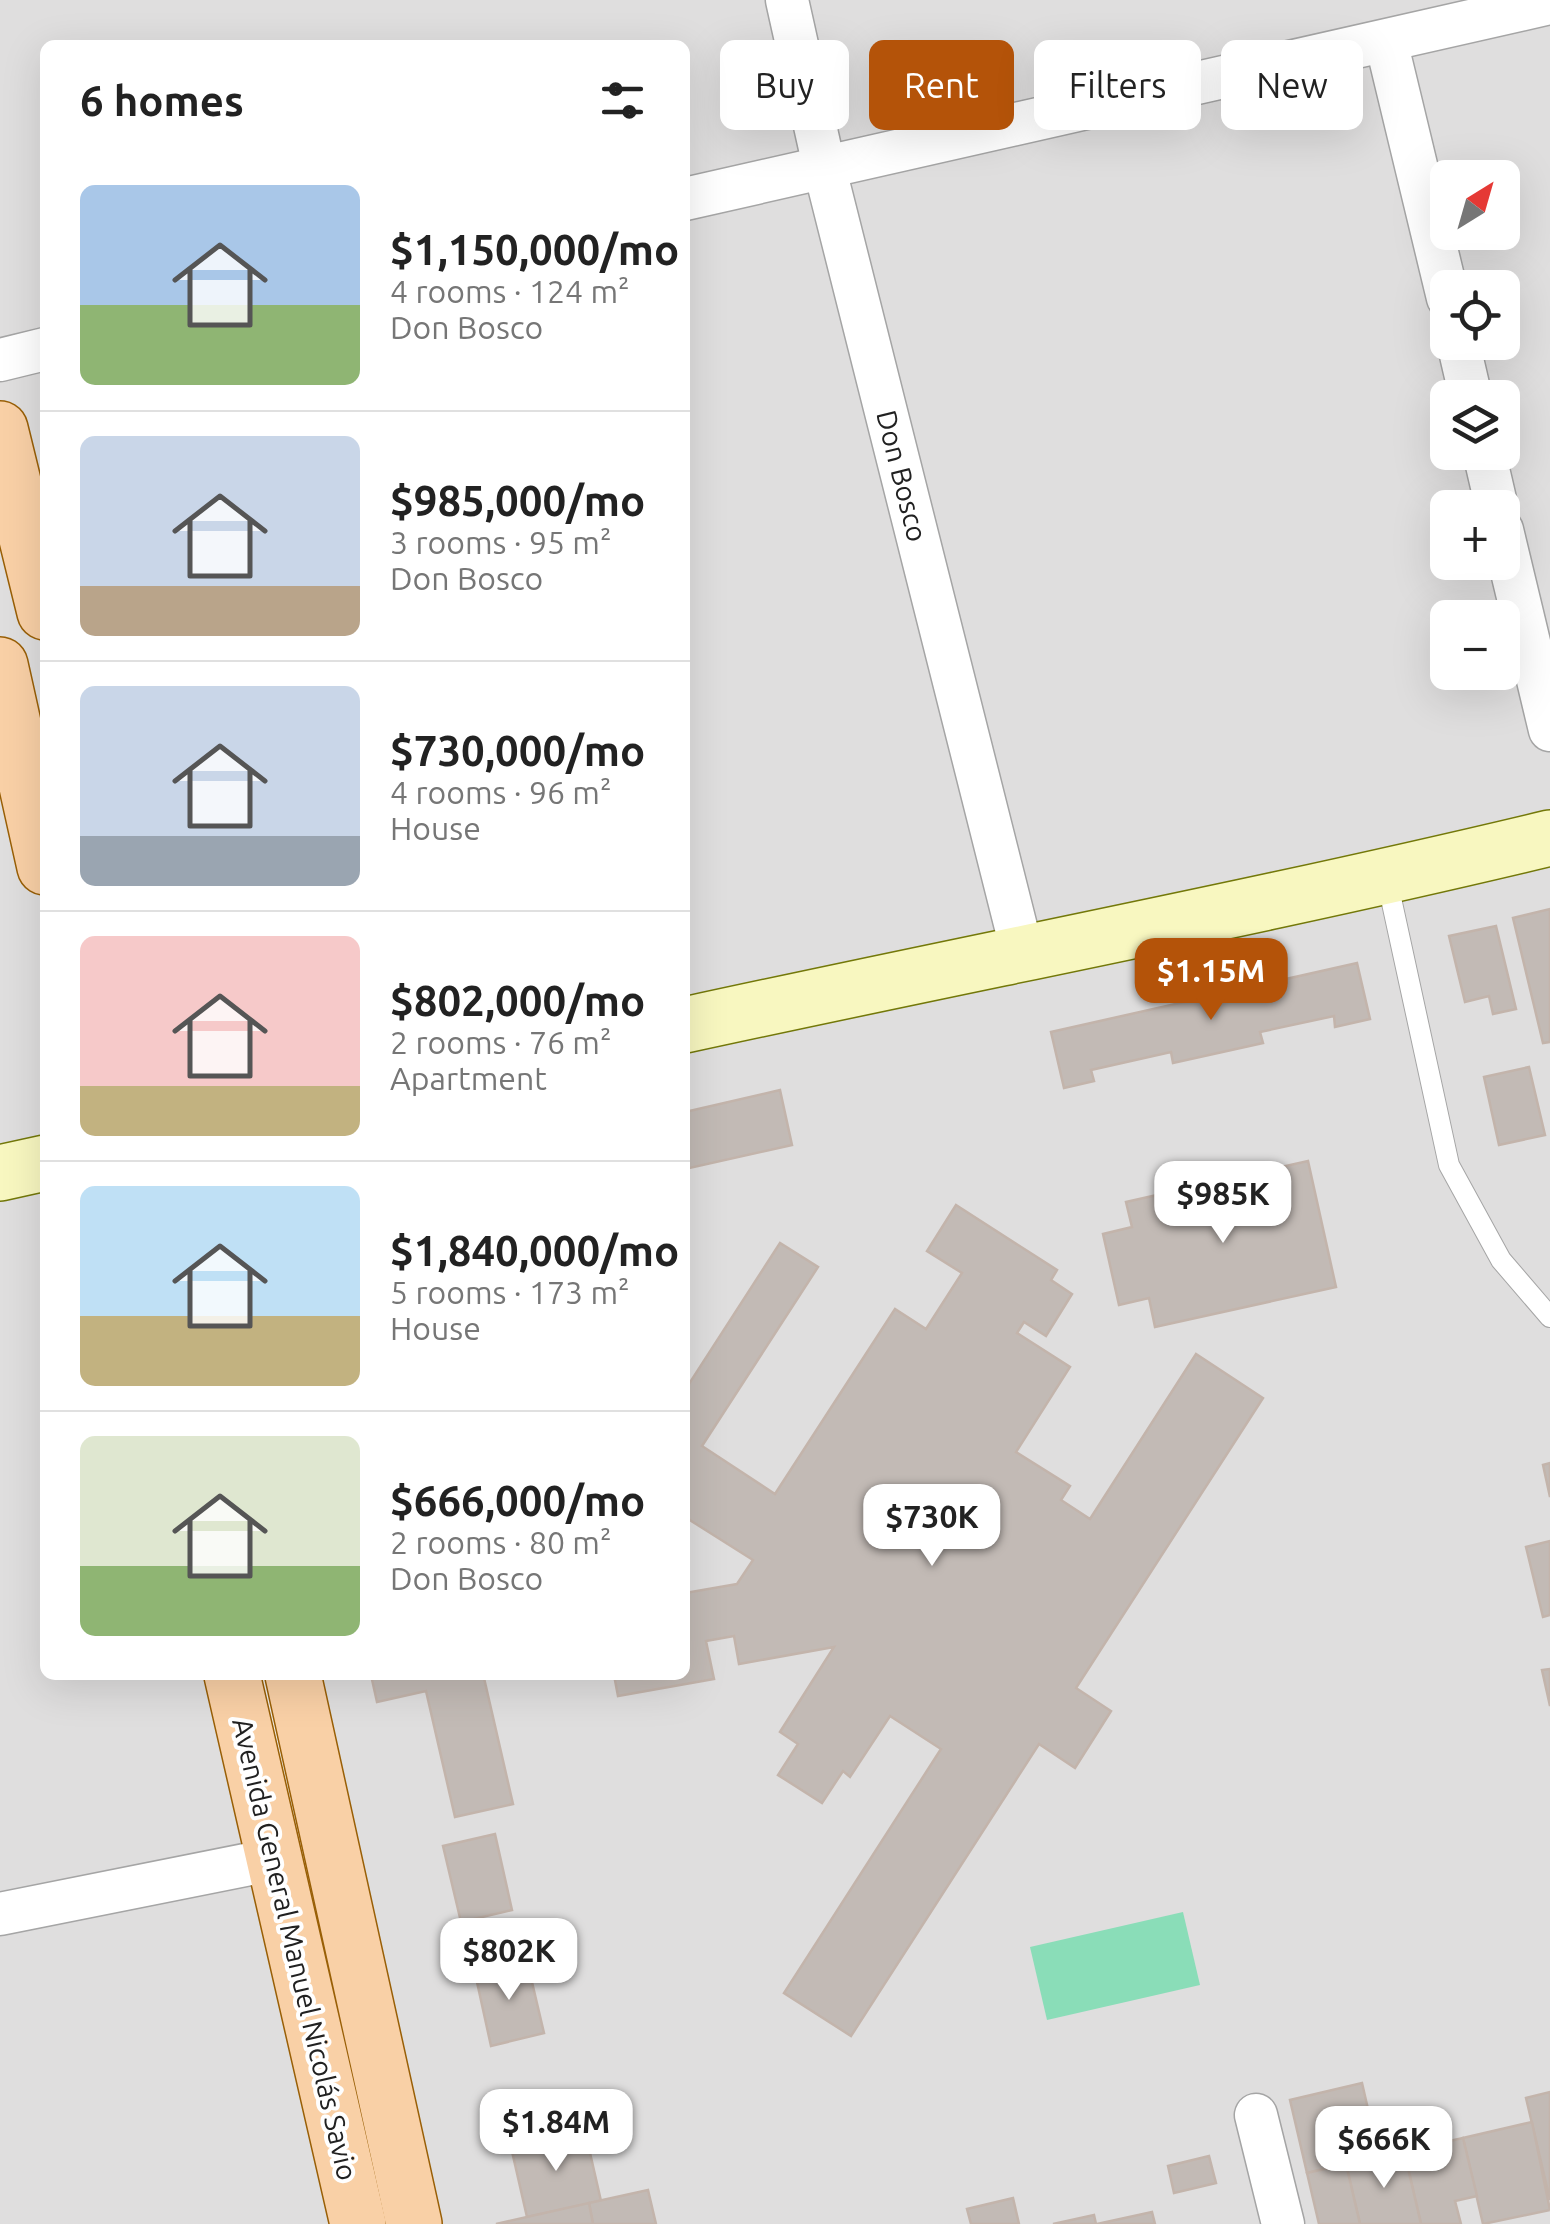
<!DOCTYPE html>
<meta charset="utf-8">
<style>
body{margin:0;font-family:Ubuntu,sans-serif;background:#f6f6f6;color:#222;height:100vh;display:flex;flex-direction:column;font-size:38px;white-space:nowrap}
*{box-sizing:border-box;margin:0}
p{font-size:32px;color:#767676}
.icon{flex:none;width:55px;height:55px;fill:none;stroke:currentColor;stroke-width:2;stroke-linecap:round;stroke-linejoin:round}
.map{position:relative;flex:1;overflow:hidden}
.panel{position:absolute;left:40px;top:40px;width:650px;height:1640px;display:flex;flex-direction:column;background:#fff;border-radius:15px;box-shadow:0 10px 40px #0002}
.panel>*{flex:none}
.guide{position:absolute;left:720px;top:40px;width:680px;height:90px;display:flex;gap:20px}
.needle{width:65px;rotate:37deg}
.fabs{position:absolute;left:1430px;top:160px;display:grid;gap:20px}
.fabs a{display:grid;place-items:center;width:90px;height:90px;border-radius:15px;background:#fff;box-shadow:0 10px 40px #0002;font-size:50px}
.price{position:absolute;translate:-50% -85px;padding:0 22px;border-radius:20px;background:#fff;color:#222;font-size:32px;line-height:65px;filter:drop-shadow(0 2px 5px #0008)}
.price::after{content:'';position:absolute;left:50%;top:60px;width:30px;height:22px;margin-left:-15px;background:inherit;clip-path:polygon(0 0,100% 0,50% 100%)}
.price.current{background:#b45309;color:#fff}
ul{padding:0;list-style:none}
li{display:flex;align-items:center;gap:30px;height:250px;padding:0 40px}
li+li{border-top:2px solid #e0e0e0}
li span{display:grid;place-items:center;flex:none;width:280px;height:200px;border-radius:15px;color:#555}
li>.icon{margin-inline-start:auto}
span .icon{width:120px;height:120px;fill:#fffc;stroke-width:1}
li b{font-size:42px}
h2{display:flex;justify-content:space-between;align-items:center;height:120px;padding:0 40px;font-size:42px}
.chip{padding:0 35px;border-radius:15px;background:#fff;box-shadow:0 10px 40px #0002;font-size:35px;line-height:90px}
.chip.current{background:#b45309;color:#fff}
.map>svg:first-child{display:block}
.residential{fill:#dfdede;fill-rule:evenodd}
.pitch{fill:#8addb8}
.building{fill:#c2bab5;stroke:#c3b4ab;stroke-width:2.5}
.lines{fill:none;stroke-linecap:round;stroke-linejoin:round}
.lane-casing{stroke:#a5a5a5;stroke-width:22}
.street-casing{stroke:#a5a5a5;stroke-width:45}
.secondary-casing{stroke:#737809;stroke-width:58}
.primary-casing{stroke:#995f06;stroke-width:58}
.lane{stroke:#fff;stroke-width:20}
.street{stroke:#fff;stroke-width:42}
.secondary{stroke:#f8f7c0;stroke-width:55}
.primary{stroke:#f9d0a6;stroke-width:55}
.labels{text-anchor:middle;stroke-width:8;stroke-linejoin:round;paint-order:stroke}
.street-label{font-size:28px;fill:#212121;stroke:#fff}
</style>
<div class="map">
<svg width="1550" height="2224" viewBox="0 0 1550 2224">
<rect width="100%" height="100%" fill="#f1eee9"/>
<path class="residential" d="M0,0H1550V2224H414L293,1675H685V45H45V1675H232L358,2224H0ZM1448,178H1502V232H1448ZM1448,288H1502V342H1448ZM1448,398H1502V452H1448ZM1448,508H1502V562H1448ZM1448,618H1502V672H1448Z"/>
<path class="pitch" d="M1183,1912L1200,1985L1047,2020L1030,1947Z"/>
<g class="building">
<path d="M1550,909V1042L1543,1043L1513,918Z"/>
<path d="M1496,926L1516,1009L1493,1014L1489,996L1465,1002L1449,936Z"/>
<path d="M1357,963L1370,1019L1335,1027L1334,1016L1260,1032L1263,1043L1173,1063L1171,1052L1091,1070L1094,1081L1064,1088L1051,1032Z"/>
<path d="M1529,1067L1545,1135L1499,1145L1484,1077Z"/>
<path d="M780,1090L792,1145L685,1169V1112Z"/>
<path d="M1308,1161L1336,1287L1155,1327L1149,1298L1119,1305L1103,1234L1132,1227L1126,1202Z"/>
<path d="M956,1205L1057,1270L1051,1280L1072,1294L1046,1336L1024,1322L1017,1333L1070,1367L1016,1452L1070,1486L1061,1500L1090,1519L1196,1354L1263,1398L1076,1688L1111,1711L1075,1768L1039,1744L851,2036L784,1993L941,1749L890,1716L850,1777L843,1771L822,1803L778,1775L798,1744L780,1732L834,1647L739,1664L734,1636L706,1641L714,1679L618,1696L614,1675H685V1593L737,1584L753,1560L685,1517V1390L780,1243L818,1267L702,1446L775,1494L895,1309L926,1329L962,1273L927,1251Z"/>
<path d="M1550,1463V1497L1543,1465Z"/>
<path d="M1550,1541V1615L1543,1617L1526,1547Z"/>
<path d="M1550,1669V1706L1542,1670Z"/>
<path d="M371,1675H496L484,1678L513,1804L455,1817L426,1691L377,1702Z"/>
<path d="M495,1834L512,1910L461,1922L443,1846Z"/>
<path d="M527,1961L544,2033L491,2046L475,1973Z"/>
<path d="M1362,2083L1379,2157L1307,2173L1290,2100Z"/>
<path d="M1550,2092V2200L1526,2098Z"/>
<path d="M1532,2122L1550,2210L1483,2224L1463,2138Z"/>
<path d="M585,2131L601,2201L527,2217L511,2147Z"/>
<path d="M1463,2138L1477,2196L1455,2201L1461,2224H1421L1404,2151Z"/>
<path d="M1404,2151L1421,2224H1360L1346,2164Z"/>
<path d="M1209,2156L1216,2183L1174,2193L1168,2166Z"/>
<path d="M1346,2164L1360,2224H1319L1307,2173Z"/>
<path d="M648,2190L656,2224H593L589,2203Z"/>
<path d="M1013,2198L1019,2224H971L967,2209Z"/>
<path d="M589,2203L593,2224H496Z"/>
<path d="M1152,2212L1155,2224H1097Z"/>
<path d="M1094,2215L1096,2224H1053Z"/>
</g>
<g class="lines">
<defs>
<path id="lane" d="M1387,880L1449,1165L1501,1260L1550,1317"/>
<g id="street">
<path d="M787,0L824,166L1022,951"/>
<path d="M1386,41L1448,298"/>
<path d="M685,199L1550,3"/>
<path d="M1458,342L1471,398"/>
<path d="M0,360L45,349"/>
<path d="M1484,452L1497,508"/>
<path d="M1502,530L1550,730"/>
<path d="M0,1914L275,1859"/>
<path d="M1256,2115L1283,2224"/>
</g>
<g id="secondary">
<path d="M685,1025C973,962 1263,907 1550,838"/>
<path d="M0,1173L45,1163"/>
</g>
<g id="primary">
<path d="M0,429L45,612"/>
<path d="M0,665L45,867"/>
<path d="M232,1675L358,2224"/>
<path d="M293,1675L414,2224"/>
</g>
</defs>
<use href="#lane" class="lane-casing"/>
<use href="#street" class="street-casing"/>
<use href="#secondary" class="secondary-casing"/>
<use href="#primary" class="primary-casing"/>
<use href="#lane" class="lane"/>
<use href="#street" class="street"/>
<use href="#secondary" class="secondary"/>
<use href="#primary" class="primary"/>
</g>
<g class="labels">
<g class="street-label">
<text transform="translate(902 476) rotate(76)" y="10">Don Bosco</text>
<text transform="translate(295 1949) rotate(77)" y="10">Avenida General Manuel Nicolás Savio</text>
</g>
</g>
</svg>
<div class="fabs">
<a><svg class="needle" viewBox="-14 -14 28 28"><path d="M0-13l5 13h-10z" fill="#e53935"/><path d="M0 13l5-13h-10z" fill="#767676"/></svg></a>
<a><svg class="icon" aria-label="locate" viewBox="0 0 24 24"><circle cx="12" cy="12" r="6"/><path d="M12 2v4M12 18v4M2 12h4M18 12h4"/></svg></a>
<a><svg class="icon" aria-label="layers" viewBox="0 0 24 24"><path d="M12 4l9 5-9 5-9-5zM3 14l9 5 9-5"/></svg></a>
<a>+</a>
<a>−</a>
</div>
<b class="price current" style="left:1211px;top:1023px">$1.15M</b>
<b class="price" style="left:1223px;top:1246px">$985K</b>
<b class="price" style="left:932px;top:1569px">$730K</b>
<b class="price" style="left:509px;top:2003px">$802K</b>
<b class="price" style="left:556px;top:2174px">$1.84M</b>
<b class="price" style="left:1384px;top:2191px">$666K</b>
<div class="guide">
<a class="chip">Buy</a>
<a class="chip current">Rent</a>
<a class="chip">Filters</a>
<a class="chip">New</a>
</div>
<section class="panel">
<h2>6 homes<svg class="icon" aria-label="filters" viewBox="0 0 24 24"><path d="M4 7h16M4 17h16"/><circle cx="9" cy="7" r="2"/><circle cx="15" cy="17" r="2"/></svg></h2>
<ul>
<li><span style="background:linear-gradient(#a9c7e8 60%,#8fb573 0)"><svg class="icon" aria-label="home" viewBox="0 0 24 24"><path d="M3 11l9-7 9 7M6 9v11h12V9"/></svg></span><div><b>$1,150,000/mo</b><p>4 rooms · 124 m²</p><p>Don Bosco</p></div></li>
<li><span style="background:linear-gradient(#c9d6e8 75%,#b9a48a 0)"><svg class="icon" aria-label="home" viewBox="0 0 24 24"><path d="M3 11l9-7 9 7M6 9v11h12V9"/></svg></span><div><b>$985,000/mo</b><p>3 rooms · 95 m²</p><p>Don Bosco</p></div></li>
<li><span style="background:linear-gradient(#c9d6e8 75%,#9aa5b1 0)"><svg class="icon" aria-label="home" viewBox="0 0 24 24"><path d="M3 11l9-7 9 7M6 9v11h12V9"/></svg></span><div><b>$730,000/mo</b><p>4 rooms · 96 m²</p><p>House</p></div></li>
<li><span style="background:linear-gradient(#f6c9c9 75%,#c2b280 0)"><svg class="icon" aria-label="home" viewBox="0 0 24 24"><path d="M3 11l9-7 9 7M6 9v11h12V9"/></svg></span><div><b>$802,000/mo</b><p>2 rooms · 76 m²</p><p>Apartment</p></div></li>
<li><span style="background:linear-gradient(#bfe0f5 65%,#c2b280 0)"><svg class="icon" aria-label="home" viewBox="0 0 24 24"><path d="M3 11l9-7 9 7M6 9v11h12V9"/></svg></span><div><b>$1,840,000/mo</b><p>5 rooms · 173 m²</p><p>House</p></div></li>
<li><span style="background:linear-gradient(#dfe7d0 65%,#8fb573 0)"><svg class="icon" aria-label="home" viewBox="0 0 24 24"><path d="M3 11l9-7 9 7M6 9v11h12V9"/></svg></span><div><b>$666,000/mo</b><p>2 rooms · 80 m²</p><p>Don Bosco</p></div></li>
</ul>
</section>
</div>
